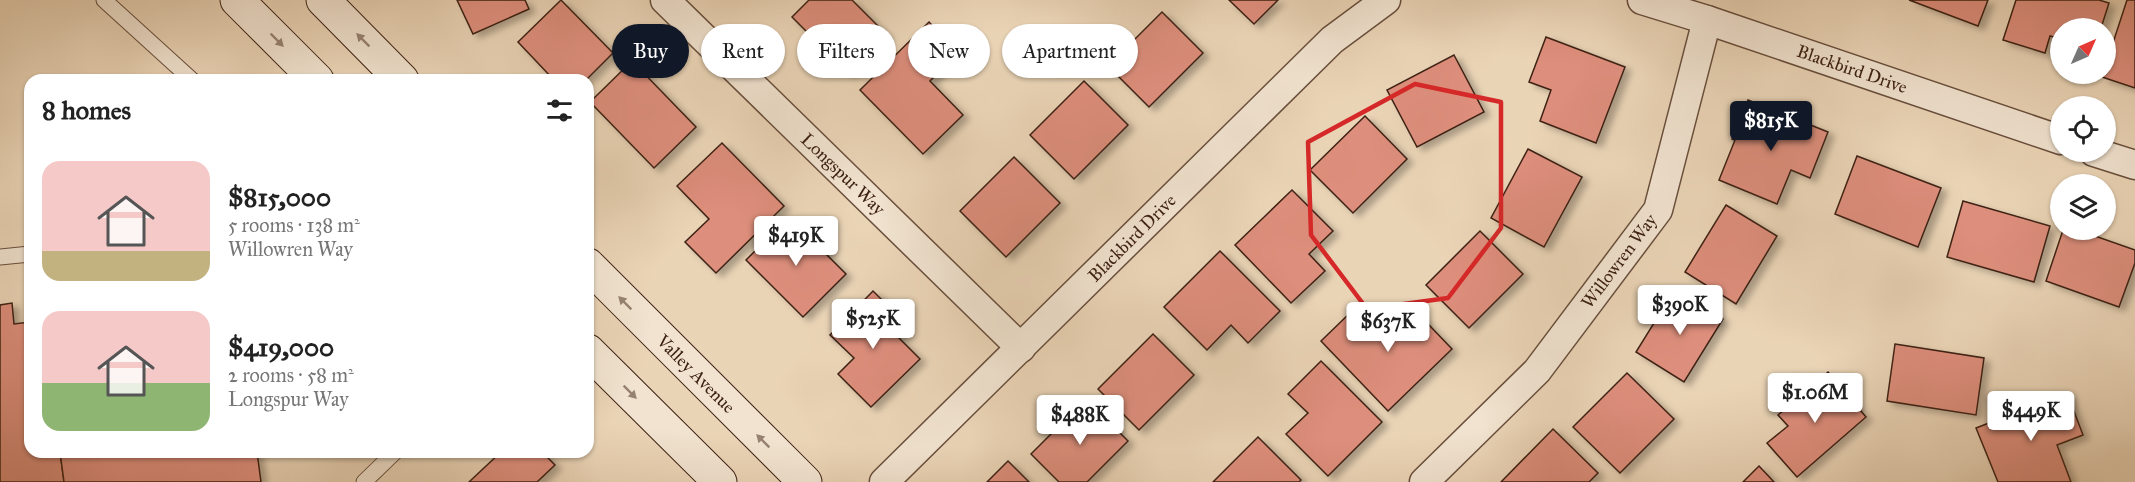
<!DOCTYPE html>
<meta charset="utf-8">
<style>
body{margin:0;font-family:"IM FELL Great Primer",serif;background:#f2f2f2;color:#222;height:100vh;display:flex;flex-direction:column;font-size:22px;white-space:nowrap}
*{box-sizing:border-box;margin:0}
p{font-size:20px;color:#767676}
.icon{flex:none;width:33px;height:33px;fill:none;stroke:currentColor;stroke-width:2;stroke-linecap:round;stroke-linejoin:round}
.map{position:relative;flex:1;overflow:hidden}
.side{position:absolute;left:24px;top:74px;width:570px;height:384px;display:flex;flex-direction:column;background:#fff;border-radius:18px;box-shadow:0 2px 4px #0004}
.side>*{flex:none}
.banner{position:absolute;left:612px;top:24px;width:570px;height:54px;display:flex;gap:12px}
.needle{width:39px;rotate:45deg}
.controls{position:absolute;left:2050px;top:18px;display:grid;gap:12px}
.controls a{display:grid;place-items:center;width:66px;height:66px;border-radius:50%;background:#fff;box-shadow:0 2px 4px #0004;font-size:30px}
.price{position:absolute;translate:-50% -51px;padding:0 14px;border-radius:6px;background:#fff;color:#222;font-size:20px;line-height:39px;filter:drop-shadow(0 2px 3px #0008)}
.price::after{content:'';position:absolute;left:50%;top:36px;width:18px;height:14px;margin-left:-9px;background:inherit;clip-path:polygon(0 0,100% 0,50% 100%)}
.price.selected{background:#111827;color:#fff}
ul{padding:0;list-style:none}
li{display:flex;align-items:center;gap:18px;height:150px;padding:0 18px}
li span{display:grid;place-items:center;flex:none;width:168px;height:120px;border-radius:18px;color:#555}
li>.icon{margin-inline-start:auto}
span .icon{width:72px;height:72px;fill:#fffc;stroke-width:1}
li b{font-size:26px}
h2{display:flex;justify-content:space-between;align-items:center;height:72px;padding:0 18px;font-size:26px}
.tag{padding:0 21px;border-radius:27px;background:#fff;box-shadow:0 2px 4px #0004;font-size:21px;line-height:54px}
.tag.selected{background:#111827;color:#fff}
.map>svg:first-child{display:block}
.building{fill:#dd8e7b;stroke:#3d2113;stroke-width:1.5;filter:url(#shadow)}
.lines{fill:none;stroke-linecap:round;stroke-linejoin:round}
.service-casing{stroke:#684e3c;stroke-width:17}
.minor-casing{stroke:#684e3c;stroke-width:31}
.secondary-casing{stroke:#3d2113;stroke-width:35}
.service{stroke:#f1e3d0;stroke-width:15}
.minor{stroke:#f1e3d0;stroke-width:28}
.secondary{stroke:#f1e3d0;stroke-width:33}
.oneway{fill:#978272}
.marked{fill:none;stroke:#d62828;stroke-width:4.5;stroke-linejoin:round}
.labels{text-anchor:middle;stroke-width:6;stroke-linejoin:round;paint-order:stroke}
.street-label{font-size:18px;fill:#3d2113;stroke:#f1e3d0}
</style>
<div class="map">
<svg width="2135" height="482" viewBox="0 0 2135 482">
<defs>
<filter id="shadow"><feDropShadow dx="6" dy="4" stdDeviation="3" flood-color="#0004"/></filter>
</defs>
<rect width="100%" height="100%" fill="#ead4b6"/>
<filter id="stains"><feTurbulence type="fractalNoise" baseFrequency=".00333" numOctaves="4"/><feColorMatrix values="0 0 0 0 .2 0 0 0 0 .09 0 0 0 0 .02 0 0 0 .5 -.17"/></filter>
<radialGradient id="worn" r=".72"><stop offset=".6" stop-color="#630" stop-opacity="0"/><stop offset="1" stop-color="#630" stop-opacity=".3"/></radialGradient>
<g class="building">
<path d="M457,0H525L529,9L473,34Z"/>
<path d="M561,0L613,53L586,80H554L518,42Z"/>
<path d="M809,0H852L887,35L848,73L792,17Z"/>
<path d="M1229,0H1278L1254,24Z"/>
<path d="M1909,0H1988L1978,26Z"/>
<path d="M2016,0H2099L2109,3L2101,28H2061V39L2050,36L2045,53L2003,40Z"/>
<path d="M2127,0H2135V88L2102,77L2103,74H2106V64Z"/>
<path d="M1162,12L1203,53L1149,107L1108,66Z"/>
<path d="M929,22L958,53L930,81L963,115L923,154L860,90Z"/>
<path d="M1546,37L1625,67L1596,143L1540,121L1551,90L1529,82Z"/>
<path d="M1454,55L1484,112L1417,147L1387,90Z"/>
<path d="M632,61L696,127L654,168L590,102Z"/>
<path d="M1084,81L1128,125L1074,179L1030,135Z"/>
<path d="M1748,100L1828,132L1810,178L1791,170L1777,204L1719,180L1735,140L1732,139Z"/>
<path d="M1365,116L1407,159L1353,213L1310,170Z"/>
<path d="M722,143L784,206L716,273L685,242L709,219L677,186Z"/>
<path d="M1528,149L1582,177L1544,247L1491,218Z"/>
<path d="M1857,156L1941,188L1918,247L1835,214Z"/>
<path d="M1014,157L1060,203L1006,257L960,211Z"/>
<path d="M1292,190L1333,231L1309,254L1325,271L1291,303L1235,245Z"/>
<path d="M1963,201L2050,226L2034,282L1947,257Z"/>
<path d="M1726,205L1777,236L1736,304L1685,272Z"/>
<path d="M789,217L846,274L803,317L746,260Z"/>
<path d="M2063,230H2078L2135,250V263L2119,307L2046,281Z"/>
<path d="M1480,231L1523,274L1469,328L1426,285Z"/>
<path d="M1220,251L1280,311L1248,343L1231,325L1207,350L1164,307Z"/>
<path d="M1675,289L1723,319L1684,382L1636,352Z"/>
<path d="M873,291L898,316L888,327L920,359L871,407L838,374L854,358L830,335Z"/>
<path d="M12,303L14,324L30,322V452H60L64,482H0V305Z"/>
<path d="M1408,303L1452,349L1388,411L1321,341L1352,311L1375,335Z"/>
<path d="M1153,334L1194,375L1139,430L1098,389Z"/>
<path d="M1895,344L1984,358L1976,415L1887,401Z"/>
<path d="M1321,361L1382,422L1328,476L1286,434L1308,413L1288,394Z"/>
<path d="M1828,372L1866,417L1797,477L1767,443L1788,426L1778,415Z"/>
<path d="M1627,373L1674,419L1620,473L1573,427Z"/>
<path d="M2067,393L2083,435L2057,445L2071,482H1998L1976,428Z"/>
<path d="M1086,399L1128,441L1087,482H1059L1031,454Z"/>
<path d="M1553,429L1598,473L1589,482H1501Z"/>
<path d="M1258,437L1301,480L1299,482H1213Z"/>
<path d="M60,452H257L261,482H64Z"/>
<path d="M501,452H542L555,465L537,482H469Z"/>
<path d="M1008,461L1029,482H987Z"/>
<path d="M1759,466L1774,482H1743Z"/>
</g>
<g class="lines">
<defs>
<g id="service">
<path d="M104,0L192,80"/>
<path d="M0,257L30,254"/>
<path d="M364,482L395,452"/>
</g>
<g id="minor">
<path d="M665,0L1021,348"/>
<path d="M1642,0L1707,20L2061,140"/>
<path d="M2094,152L2135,165"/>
<path d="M884,482L1332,40L1386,0"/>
<path d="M1424,482L1537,371L1658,210L1707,20"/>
</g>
<g id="secondary">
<path d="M237,0L317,80"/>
<path d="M323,0L402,80"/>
<path d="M588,265L805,482"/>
<path d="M588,351L720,482"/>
</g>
</defs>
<use href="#service" class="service-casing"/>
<use href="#minor" class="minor-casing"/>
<use href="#secondary" class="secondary-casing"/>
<use href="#service" class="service"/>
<use href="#minor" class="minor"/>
<use href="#secondary" class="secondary"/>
</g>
<defs><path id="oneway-solid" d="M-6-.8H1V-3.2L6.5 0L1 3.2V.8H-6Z" transform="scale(1.5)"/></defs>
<g class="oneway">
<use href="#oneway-solid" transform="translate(277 40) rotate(45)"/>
<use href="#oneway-solid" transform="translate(363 40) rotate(-135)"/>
<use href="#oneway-solid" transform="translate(625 303) rotate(-135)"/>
<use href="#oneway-solid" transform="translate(630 392) rotate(45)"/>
<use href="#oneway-solid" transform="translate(763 441) rotate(-135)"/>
</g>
<path class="marked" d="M1415,84L1501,102V228L1448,298L1367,309L1311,235L1308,142Z"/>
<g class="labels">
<g class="street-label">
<text transform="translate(1852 69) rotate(19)" y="6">Blackbird Drive</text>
<text transform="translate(843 174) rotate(44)" y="6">Longspur Way</text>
<text transform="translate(1132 238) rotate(-45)" y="6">Blackbird Drive</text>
<text transform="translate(1619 261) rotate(-53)" y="6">Willowren Way</text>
<text transform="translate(696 374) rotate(45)" y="6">Valley Avenue</text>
</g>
</g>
<rect width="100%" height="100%" filter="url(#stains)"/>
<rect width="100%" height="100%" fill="url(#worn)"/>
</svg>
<div class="controls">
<a><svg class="needle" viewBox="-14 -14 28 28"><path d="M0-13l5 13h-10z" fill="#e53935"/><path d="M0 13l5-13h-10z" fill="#767676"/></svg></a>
<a><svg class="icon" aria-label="locate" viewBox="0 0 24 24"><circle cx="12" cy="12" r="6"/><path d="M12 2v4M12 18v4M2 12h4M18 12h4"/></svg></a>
<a><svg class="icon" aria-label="layers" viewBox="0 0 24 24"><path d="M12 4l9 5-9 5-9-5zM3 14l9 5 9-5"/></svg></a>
</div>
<b class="price selected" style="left:1771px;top:152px">$815K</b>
<b class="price" style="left:796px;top:267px">$419K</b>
<b class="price" style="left:1680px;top:336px">$390K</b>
<b class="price" style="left:873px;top:350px">$525K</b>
<b class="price" style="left:1388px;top:353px">$637K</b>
<b class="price" style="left:1815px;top:424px">$1.06M</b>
<b class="price" style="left:2031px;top:442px">$449K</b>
<b class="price" style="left:1080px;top:446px">$488K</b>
<div class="banner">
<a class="tag selected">Buy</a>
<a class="tag">Rent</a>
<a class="tag">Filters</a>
<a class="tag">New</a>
<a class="tag">Apartment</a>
</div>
<section class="side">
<h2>8 homes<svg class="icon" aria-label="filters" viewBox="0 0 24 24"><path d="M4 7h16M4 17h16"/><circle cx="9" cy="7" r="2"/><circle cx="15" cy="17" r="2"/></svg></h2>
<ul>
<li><span style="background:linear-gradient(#f6c9c9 75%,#c2b280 0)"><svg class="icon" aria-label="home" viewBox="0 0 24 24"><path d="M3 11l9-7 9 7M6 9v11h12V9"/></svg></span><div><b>$815,000</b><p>5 rooms · 138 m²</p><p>Willowren Way</p></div></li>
<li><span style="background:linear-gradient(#f6c9c9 60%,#8fb573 0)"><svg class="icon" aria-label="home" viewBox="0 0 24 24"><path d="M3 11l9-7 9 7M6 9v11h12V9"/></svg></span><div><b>$419,000</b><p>2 rooms · 58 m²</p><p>Longspur Way</p></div></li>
</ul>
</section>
</div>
